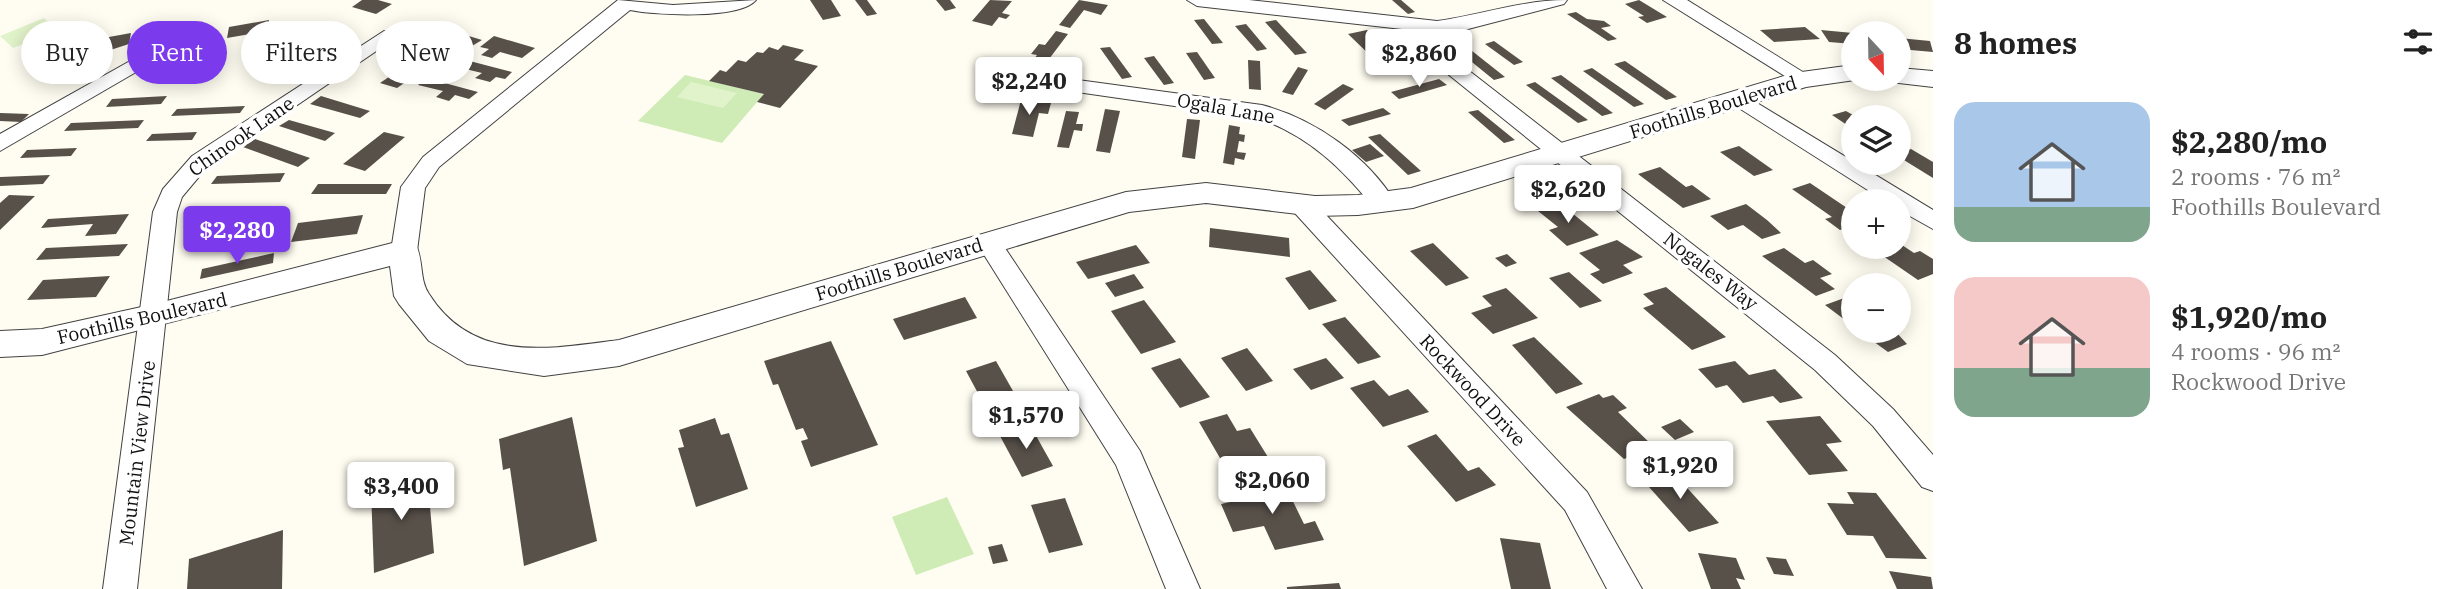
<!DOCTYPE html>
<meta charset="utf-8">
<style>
body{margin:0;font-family:"IBM Plex Serif",serif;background:#f6f6f6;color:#222;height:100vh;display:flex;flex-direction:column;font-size:26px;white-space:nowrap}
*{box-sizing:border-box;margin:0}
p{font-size:23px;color:#767676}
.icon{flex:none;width:38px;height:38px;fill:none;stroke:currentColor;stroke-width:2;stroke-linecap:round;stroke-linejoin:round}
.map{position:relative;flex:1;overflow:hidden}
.panel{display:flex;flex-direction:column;background:#fff;width:525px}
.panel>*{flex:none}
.guide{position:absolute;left:21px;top:21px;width:665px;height:63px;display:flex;gap:14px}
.needle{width:46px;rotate:158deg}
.controls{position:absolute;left:1841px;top:21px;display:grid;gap:14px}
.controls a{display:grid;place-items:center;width:70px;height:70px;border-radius:50%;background:#fff;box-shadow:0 4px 18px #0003;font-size:35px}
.price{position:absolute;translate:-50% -60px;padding:0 16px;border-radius:7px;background:#fff;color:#222;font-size:23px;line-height:46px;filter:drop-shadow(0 2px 4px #0008)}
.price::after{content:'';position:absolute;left:50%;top:42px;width:21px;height:16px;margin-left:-10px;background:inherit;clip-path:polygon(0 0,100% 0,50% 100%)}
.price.current{background:#7c3aed;color:#fff}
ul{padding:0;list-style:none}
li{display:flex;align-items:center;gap:21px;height:175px;padding:0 21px}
li span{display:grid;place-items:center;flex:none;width:196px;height:140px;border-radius:21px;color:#555}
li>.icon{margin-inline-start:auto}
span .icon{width:84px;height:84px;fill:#fffc;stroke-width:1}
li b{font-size:30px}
h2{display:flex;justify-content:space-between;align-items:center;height:84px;padding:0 21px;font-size:30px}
.pill{padding:0 24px;border-radius:32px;background:#fff;box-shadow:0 4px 18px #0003;font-size:24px;line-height:63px}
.pill.current{background:#7c3aed;color:#fff}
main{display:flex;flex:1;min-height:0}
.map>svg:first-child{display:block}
.green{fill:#cfecb7}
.pitch{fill:#e1f3ca}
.building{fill:#58514a}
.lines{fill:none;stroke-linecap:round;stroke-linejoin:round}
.minor-casing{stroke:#424242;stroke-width:2}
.tertiary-casing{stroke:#424242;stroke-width:2}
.minor{fill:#fff;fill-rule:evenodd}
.tertiary{fill:#fff;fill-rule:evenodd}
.labels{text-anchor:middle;stroke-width:7;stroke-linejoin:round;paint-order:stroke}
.street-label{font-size:19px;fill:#0f0f0f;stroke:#fff}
</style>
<main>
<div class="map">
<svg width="1933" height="589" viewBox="0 0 1933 589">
<rect width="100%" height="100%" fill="#fffdf1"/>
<g class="green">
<path d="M685,75L764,94L722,143L638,121Z"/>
<path d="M947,497L974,554L916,575L892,517Z"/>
</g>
<g class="pitch">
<path d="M44,18L58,31L13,48L0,36Z"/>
<path d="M691,82L737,93L723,108L677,97Z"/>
</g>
<g class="building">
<path d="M362,0H378L392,4L376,14L352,7Z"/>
<path d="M810,0H831L841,16L823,20Z"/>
<path d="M855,0H867L877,14L867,16Z"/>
<path d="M936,0H950L956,8L945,11Z"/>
<path d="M990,0L1012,1L1002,13L1010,15L1006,19L999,17L992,26L972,21Z"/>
<path d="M1079,0L1108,5L1101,15L1084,10L1070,28L1059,25Z"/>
<path d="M1392,0H1401L1415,12L1408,14Z"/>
<path d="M1639,0L1667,17L1647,23L1638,17L1644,16L1625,4Z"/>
<path d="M1576,12L1587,19L1604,21L1611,26L1601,28L1617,39L1608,41L1567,14Z"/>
<path d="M1204,19L1223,43L1212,44L1194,20Z"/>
<path d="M269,20L268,31L227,38L229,27Z"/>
<path d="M1276,20L1307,53L1295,55L1265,22Z"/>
<path d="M1246,24L1267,49L1257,51L1235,26Z"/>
<path d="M439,27L482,40L472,46L429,33Z"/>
<path d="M1805,27L1820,39L1774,42L1760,30Z"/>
<path d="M1367,30L1393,56L1374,59L1348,34Z"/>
<path d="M1821,30L1853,33V44L1829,42Z"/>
<path d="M1056,31L1068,34L1043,67L1030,64L1037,55L1031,54L1039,44L1045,45Z"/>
<path d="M131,33L129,44L98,54L99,50L72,55L76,43Z"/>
<path d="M494,36L535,48L522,58L500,52L492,58L481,55L489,49L480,47Z"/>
<path d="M286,37L336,41L330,48L279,43Z"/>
<path d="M1899,38L1930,41L1933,52L1899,49Z"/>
<path d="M1494,41L1523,62L1514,65L1485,44Z"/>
<path d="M1462,43L1505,77L1494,80L1451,45Z"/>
<path d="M783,45L804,50L794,60L818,66L780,108L757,102L764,94L709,81L720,70L726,72L738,60L746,62L757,52L763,53L769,47L778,50Z"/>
<path d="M1110,47L1132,77L1122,79L1100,48Z"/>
<path d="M1197,52L1215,78L1204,80L1186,53Z"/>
<path d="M1154,56L1174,83L1164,85L1144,58Z"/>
<path d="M462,59L512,72L505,79L496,77L490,82L475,78L482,73L453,66Z"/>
<path d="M414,60L431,65L397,88L380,83Z"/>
<path d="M1248,60L1260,61L1261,90L1249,89Z"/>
<path d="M1625,61L1677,97L1666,100L1614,64Z"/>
<path d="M1298,67L1308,70L1293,95L1282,92Z"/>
<path d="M1592,68L1644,104L1634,107L1583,71Z"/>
<path d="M1561,75L1613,113L1602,116L1551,78Z"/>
<path d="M426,78L478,92L469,99L455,95L449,101L436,97L443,91L418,85Z"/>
<path d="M1439,79L1447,85L1399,99L1391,92Z"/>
<path d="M1535,82L1588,120L1578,123L1526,85Z"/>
<path d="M1343,84L1354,89L1325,110L1314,104Z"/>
<path d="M167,96L161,104L106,107L112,99Z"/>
<path d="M321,96L370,111L360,118L310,104Z"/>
<path d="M1021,100L1051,103L1048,114L1039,113L1033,137L1012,134Z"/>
<path d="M245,106L240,113L171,116L177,109Z"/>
<path d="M1383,108L1391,114L1349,126L1341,120Z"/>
<path d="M1105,109L1120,111L1110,153L1096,151Z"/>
<path d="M1478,110L1515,140L1504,143L1468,112Z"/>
<path d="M1066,111L1079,112L1076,124H1083L1082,131L1074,130L1069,148L1057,147Z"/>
<path d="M1846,111L1853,115V129L1832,115Z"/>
<path d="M0,113L29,114L21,122L0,121Z"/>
<path d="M1187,119L1200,120L1195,159L1182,157Z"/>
<path d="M144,120L138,128L64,131L71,123Z"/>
<path d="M289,120L335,133L325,141L279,126Z"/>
<path d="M1229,125L1240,127L1239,134L1245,135L1244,142L1239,141L1237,152L1246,153L1244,160L1235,158L1234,165L1223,163Z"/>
<path d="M197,132L192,140L146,141L152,134Z"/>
<path d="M384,132L405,137L365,171L343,164Z"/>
<path d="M1380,134L1421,171L1408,175L1368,137Z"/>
<path d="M255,139L310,158L298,167L243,147Z"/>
<path d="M1370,144L1384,156L1366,162L1352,150Z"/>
<path d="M1739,146L1773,170L1754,176L1720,152Z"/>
<path d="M77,148L71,156L20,158L27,150Z"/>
<path d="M1911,149L1933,162V178L1899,157V153Z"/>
<path d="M1660,167L1686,187L1692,185L1711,199L1683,208L1638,174Z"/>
<path d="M285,173L280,182L211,184L217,176Z"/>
<path d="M50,175L43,184L0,186V177Z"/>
<path d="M1810,183L1853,212V226L1840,230L1825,219L1832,217L1792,189Z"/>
<path d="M318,184H392L386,194H311Z"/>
<path d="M9,195L35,196L0,230V203Z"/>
<path d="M1561,204L1599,235L1567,246L1549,230L1558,227L1538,211Z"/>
<path d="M1746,204L1767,220L1781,233L1762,239L1743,225L1728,230L1710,216Z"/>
<path d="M129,214L116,234L85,236L93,224L41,228L48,219Z"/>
<path d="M363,215L357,234L291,242L298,223Z"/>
<path d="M265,220V229L196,246V237Z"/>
<path d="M1210,228L1289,238L1290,257L1209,247Z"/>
<path d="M1617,240L1643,257L1623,265L1633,273L1603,284L1590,274L1600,270L1579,253Z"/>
<path d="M1433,243L1469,278L1446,286L1410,251Z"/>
<path d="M1899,243L1914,253L1920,251L1933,259V274L1918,280L1870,247H1899Z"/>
<path d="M128,244L119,256L36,260L46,248Z"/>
<path d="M1136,245L1150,263L1088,279L1076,262Z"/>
<path d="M1784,248L1805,263L1813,260L1832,274L1820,278L1835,289L1816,296L1762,256Z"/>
<path d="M274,253L273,263L200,279L202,269Z"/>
<path d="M1507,254L1517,263L1506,267L1495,258Z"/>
<path d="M1310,270L1337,301L1309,310L1285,278Z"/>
<path d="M1569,272L1602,301L1580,308L1549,278Z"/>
<path d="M1134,274L1144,288L1115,297L1105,283Z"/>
<path d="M110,276L96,297L27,300L43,280Z"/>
<path d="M1666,287L1726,337L1692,350L1643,308L1654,304L1643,294Z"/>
<path d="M1506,288L1538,318L1493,334L1471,313L1492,306L1482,296Z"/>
<path d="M965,297L977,318L904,340L893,319Z"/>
<path d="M1847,297L1853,302V326L1825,305Z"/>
<path d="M1144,300L1176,342L1141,354L1111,311Z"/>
<path d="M1345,317L1381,357L1358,364L1322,324Z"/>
<path d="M1859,331H1895L1907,344L1888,352Z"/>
<path d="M1534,337L1583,384L1556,394L1512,345Z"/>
<path d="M831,341L878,445L811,467L801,441L808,439L803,428L796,430L778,384L773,385L764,361Z"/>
<path d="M1247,348L1273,381L1246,391L1221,358Z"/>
<path d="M1180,358L1210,397L1180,408L1151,368Z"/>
<path d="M1326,358L1344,378L1311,390L1293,369Z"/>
<path d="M996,361L1017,398L986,408L966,371Z"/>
<path d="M1735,361L1749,375L1775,369L1803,398L1780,403L1773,396L1743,403L1727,385L1716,388L1698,369Z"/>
<path d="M1374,380L1389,396L1408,389L1429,412L1383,427L1350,388Z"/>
<path d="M1599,394L1603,398L1613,395L1627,408L1618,412L1654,447L1624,459L1566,407Z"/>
<path d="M1227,414L1237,431L1250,428L1271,462L1259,465L1261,469L1231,477L1199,422Z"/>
<path d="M1820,416L1842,442L1826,444L1848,471L1809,475L1766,421Z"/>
<path d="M572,417L597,541L524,566L510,468L503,470L499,439Z"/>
<path d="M715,418L721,435L729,433L748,489L696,507L678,448L684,447L679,430Z"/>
<path d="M1680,419L1694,432L1675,440L1661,427Z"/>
<path d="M1030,425L1053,466L1022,477L1000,436Z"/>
<path d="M1436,434L1468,471L1479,467L1496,485L1456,502L1407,446Z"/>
<path d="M1670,469L1719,523L1689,532L1641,478Z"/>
<path d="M427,472L434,553L374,573L371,490Z"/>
<path d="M1283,481L1304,524L1315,521L1324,540L1275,550L1264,526L1233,532L1221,504L1249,498L1244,488Z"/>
<path d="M1847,492L1876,493L1927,559L1886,558L1873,536L1847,535L1827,503L1854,504Z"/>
<path d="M1065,498L1083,545L1049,553L1031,505Z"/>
<path d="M283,530L282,589H187L189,559Z"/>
<path d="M1500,538L1540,543L1551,589H1511Z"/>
<path d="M1002,544L1008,561L993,564L988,547Z"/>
<path d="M1698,553L1736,558L1745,580L1736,578L1741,589H1711Z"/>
<path d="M1766,557L1786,559L1794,576L1774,574Z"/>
<path d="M1889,571L1931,577L1933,589H1897Z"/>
<path d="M1339,583L1341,589H1287V587Z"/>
</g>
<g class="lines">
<defs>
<g id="minor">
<path d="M618,0L673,5L756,0C739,20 655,15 630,10L439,167L425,188L417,251L413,257L404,260L395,257L391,251L401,187L423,157Z"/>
<path d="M1187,0H1249L1437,21C1481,15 1522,0 1567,0L1564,4L1468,29L1424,32L1432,42L1835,355L1893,409L1933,455V491L1922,487L1873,426L1815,370L1418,50L1402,29L1197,6Z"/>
<path d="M1663,0H1687L1814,79L1810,83H1796Z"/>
<path d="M384,31L391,33L394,37L391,41L208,166L182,197L177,212L137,589H103L153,212L163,189L192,156Z"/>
<path d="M155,47L162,49L165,53L162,57L0,151V134Z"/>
<path d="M1078,80L1262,105C1315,119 1367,156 1396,203L1393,209H1375C1342,168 1309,136 1258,118L1070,91L1067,86L1070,81Z"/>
<path d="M1739,92L1933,210V229L1899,210V201H1885L1731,103L1728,98Z"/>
<path d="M1302,197L1311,199L1587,492L1642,589H1607L1565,510L1293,211L1290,205L1293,199Z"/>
<path d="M988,233L997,236L1140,451L1200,589H1166L1116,465L976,242L979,236Z"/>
</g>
<g id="tertiary">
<path d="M1853,65V79H1862L1806,87L1413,208L1358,215L1315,216L1206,203L1129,212L619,366L544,376L467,364L429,341L399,304L394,296L390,266L42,355L0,357V331L42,329L155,304L404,240L415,243C424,259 419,280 429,294C473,364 550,349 619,340L1126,192L1206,183L1315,196L1358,195L1411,188L1794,73Z"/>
<path d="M1899,68L1933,71V87L1890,82L1888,79H1899Z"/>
</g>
</defs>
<use href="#minor" class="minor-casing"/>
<use href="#tertiary" class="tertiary-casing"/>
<use href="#minor" class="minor"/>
<use href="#tertiary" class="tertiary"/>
</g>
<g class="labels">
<g class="street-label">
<text transform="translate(1713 107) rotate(-17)" y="7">Foothills Boulevard</text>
<text transform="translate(1226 108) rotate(10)" y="7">Ogala Lane</text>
<text transform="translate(241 136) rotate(-35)" y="7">Chinook Lane</text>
<text transform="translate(899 269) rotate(-17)" y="7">Foothills Boulevard</text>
<text transform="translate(1711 271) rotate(38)" y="7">Nogales Way</text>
<text transform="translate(142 318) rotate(-13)" y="7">Foothills Boulevard</text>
<text transform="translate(1473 390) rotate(47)" y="7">Rockwood Drive</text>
<text transform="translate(137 453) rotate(-83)" y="7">Mountain View Drive</text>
</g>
</g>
</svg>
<div class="controls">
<a><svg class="needle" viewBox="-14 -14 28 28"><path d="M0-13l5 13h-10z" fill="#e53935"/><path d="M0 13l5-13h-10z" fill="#767676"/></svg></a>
<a><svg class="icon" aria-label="layers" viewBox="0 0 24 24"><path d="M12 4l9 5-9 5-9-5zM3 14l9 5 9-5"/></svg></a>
<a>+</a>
<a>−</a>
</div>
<b class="price" style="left:1419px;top:89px">$2,860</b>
<b class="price" style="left:1029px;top:117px">$2,240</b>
<b class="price" style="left:1568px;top:225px">$2,620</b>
<b class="price current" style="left:237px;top:266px">$2,280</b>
<b class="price" style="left:1026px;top:451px">$1,570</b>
<b class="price" style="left:1680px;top:501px">$1,920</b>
<b class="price" style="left:1272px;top:516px">$2,060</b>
<b class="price" style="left:401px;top:522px">$3,400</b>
<div class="guide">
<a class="pill">Buy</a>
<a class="pill current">Rent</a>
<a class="pill">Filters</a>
<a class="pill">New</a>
</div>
</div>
<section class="panel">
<h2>8 homes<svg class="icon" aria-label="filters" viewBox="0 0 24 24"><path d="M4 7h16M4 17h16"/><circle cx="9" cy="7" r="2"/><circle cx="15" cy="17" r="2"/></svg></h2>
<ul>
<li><span style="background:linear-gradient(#a9c7e8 75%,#7fa58c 0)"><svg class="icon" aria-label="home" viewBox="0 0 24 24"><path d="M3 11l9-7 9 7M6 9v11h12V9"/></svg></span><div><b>$2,280/mo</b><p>2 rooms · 76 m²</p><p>Foothills Boulevard</p></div></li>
<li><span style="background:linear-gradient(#f6c9c9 65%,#7fa58c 0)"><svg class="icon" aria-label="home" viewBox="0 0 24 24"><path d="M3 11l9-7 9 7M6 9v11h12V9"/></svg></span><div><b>$1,920/mo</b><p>4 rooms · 96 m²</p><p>Rockwood Drive</p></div></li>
</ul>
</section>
</main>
